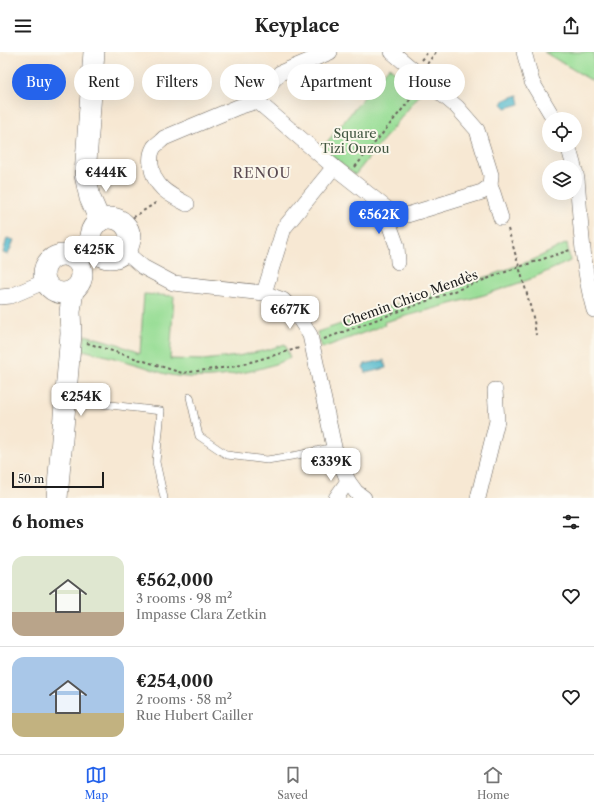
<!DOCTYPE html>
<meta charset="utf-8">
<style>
body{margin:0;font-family:"Libre Caslon Text",serif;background:#f6f6f6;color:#222;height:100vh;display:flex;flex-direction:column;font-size:15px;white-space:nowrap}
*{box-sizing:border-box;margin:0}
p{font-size:13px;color:#767676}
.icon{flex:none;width:22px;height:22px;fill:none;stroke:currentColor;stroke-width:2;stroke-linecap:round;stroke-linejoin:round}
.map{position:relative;height:446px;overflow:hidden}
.details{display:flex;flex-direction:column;background:#fff;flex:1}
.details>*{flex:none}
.top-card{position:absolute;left:12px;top:12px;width:570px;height:36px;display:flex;gap:8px}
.tools{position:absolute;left:542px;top:60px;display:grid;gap:8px}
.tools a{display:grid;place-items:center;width:40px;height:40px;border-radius:50%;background:#fff;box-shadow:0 4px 16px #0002;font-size:20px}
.scale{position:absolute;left:12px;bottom:10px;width:92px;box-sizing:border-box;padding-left:4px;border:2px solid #1c1c1c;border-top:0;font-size:11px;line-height:14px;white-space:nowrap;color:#1c1c1c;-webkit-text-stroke:3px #fbf7ec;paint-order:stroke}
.price{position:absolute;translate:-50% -34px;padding:0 9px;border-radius:8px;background:#fff;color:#222;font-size:13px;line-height:26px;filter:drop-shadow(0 1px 2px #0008)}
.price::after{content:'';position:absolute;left:50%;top:24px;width:12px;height:9px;margin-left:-6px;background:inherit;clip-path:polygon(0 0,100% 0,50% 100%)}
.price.current{background:#2563eb;color:#fff}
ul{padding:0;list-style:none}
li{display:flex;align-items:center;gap:12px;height:100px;padding:0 12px}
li+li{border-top:1px solid #e0e0e0}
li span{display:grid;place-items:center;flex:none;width:112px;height:80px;border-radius:12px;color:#555}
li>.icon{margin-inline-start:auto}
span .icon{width:48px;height:48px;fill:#fffc;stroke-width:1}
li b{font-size:17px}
h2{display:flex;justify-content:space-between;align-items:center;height:48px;padding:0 12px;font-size:17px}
.chip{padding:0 14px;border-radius:18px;background:#fff;box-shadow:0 4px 16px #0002;font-size:14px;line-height:36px}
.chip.current{background:#2563eb;color:#fff}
header{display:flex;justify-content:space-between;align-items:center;height:52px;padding:0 12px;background:#fff;font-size:18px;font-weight:700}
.menu{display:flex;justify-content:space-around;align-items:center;height:56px;border-top:1px solid #e0e0e0;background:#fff;font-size:11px;color:#767676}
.menu a{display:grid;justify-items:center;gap:2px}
.menu .current{color:#2563eb}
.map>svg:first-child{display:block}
.green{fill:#9ade97;stroke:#5b7d5a}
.water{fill:#4fb8cc;stroke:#366a74}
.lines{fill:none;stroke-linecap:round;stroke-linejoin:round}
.lane-casing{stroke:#69635c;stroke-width:8}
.street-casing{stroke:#69635c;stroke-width:16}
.secondary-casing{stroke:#69635c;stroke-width:22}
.path{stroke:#69635c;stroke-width:2;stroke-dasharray:3 3;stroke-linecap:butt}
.lane{stroke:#fff;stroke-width:7}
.street{stroke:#fff;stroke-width:15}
.secondary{stroke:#fff;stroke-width:21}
.labels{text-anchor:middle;stroke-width:4;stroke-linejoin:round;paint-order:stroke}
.park-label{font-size:13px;fill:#425641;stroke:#fbf7ec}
.street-label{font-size:13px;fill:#1c1c1c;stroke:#fbf7ec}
.neighbourhood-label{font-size:14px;letter-spacing:1px;fill:#5b4b52;stroke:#fbf7ec}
</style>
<header><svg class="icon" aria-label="menu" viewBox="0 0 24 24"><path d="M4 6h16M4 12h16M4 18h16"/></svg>Keyplace<svg class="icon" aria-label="share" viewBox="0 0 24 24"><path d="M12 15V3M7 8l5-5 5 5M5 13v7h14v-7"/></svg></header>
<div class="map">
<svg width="594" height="446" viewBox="0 0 594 446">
<rect width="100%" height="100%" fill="#fbf7ec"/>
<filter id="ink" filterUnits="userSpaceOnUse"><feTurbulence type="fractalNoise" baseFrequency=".025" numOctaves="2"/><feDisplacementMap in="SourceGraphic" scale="8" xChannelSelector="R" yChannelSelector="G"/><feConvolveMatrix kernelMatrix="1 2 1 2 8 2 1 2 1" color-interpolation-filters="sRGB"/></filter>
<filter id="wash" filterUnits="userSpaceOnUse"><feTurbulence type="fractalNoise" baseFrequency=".012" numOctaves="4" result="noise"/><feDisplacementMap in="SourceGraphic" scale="16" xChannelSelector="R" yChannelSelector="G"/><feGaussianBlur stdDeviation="0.9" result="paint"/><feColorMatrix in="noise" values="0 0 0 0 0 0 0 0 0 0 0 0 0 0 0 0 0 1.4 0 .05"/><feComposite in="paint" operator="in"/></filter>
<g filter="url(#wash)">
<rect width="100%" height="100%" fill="#f7e8d3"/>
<g class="green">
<path d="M544,0H594V30Z"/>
<path d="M389,15L421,41L355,123L322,96Z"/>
<path d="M567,191L570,209L528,228L484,243L384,270L385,273L322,296L317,280L350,269L370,260L475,229L535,207Z"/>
<path d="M144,242L174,244L170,307L203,308L238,304L267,298L285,292L290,306C259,320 212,329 177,324C166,323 154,318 142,314C123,308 103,303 83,298L85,283L121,293V294L140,301Z"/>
</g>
<g class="water">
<path d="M518,43L520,52L506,56L502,52L504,49V48Z"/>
<path d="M7,186L14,188L8,203L3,201Z"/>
<path d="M384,308L386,316L366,321L365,318L363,316L365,312Z"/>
</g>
</g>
<g filter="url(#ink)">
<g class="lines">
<defs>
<g id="lane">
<path d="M190,345L199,384L227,403L267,408L298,403L334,395"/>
<path d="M68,348L161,359L156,410L164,446"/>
</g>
<g id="street">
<path d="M330,0L280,21L265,37L257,49L334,115L395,163H407L482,140L490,134L491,123L477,78L457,55L392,0"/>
<path d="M524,0L532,30L554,67"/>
<path d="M568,93L574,115"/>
<path d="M575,118L577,127C581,171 582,215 594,258"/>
<path d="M490,134L493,141L501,166"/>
<path d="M187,152C168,142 154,135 151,113C150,107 151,100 154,95C157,92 161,89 164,86L238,55L257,49"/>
<path d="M395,163L389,172L397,194L398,210"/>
<path d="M124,199L143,215L173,231L264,241L283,248L295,260L310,283L334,395L348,429L356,440L364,446"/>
<path d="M264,241L284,176L334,115"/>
<path d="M0,245L11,244L46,229"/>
<path d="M336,446L348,429"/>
<path d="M478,446L497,369L495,338"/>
</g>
<g id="secondary">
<path d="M94,0L85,123L90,146L100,169"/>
<circle cx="110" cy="186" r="20"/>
<circle cx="63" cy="222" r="19"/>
<path d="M57,446L71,282L70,260L73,238"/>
</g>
</defs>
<use href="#lane" class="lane-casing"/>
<use href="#street" class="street-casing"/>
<use href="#secondary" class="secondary-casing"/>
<g class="path">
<path d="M421,8L428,0"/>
<path d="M427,12L436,0"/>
<path d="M355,115L418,38"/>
<path d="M123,172L157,150"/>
<path d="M508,177L527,242L534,269L536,283"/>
<path d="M324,287L519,215L570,198"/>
<path d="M87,291L182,321L237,314L299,296"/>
</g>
<use href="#lane" class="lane"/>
<use href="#street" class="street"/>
<use href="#secondary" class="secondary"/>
</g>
</g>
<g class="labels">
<g class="park-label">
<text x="355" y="86">Square<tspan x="355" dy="15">Tizi Ouzou</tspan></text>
</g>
<g class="street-label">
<text transform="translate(410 246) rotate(-20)" y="5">Chemin Chico Mendès</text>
</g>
<g class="neighbourhood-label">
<text x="262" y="126">RENOU</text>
</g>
</g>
</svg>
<div class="tools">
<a><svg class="icon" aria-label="locate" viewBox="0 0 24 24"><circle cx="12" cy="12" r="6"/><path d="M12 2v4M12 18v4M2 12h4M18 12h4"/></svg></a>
<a><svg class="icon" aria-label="layers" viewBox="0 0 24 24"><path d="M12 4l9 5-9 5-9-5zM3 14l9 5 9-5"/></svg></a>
</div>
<div class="scale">50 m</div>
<b class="price" style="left:106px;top:141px">€444K</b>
<b class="price current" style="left:379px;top:183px">€562K</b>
<b class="price" style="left:94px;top:218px">€425K</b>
<b class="price" style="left:290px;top:278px">€677K</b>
<b class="price" style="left:81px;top:365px">€254K</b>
<b class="price" style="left:331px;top:430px">€339K</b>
<div class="top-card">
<a class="chip current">Buy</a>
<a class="chip">Rent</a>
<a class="chip">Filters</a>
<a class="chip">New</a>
<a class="chip">Apartment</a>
<a class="chip">House</a>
</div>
</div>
<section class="details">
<h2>6 homes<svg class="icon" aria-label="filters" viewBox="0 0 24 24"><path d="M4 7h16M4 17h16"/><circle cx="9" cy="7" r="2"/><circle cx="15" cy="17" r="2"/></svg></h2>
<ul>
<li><span style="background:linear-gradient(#dfe7d0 70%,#b9a48a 0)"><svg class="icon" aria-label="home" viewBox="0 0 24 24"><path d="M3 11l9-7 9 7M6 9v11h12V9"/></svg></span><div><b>€562,000</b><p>3 rooms · 98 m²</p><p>Impasse Clara Zetkin</p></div><svg class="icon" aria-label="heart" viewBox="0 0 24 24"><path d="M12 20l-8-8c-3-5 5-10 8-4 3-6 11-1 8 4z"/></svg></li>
<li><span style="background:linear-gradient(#a9c7e8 70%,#c2b280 0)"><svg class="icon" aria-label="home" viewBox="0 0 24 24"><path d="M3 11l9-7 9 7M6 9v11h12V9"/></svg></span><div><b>€254,000</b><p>2 rooms · 58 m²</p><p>Rue Hubert Cailler</p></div><svg class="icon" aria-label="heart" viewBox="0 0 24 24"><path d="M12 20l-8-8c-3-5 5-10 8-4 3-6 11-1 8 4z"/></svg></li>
</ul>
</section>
<nav class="menu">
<a class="current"><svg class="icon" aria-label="map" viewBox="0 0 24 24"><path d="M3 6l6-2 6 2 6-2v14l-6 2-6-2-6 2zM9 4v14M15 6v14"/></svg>Map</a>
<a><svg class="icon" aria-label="saved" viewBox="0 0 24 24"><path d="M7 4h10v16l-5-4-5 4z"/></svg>Saved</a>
<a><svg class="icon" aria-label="home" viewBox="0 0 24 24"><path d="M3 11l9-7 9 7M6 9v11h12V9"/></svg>Home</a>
</nav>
